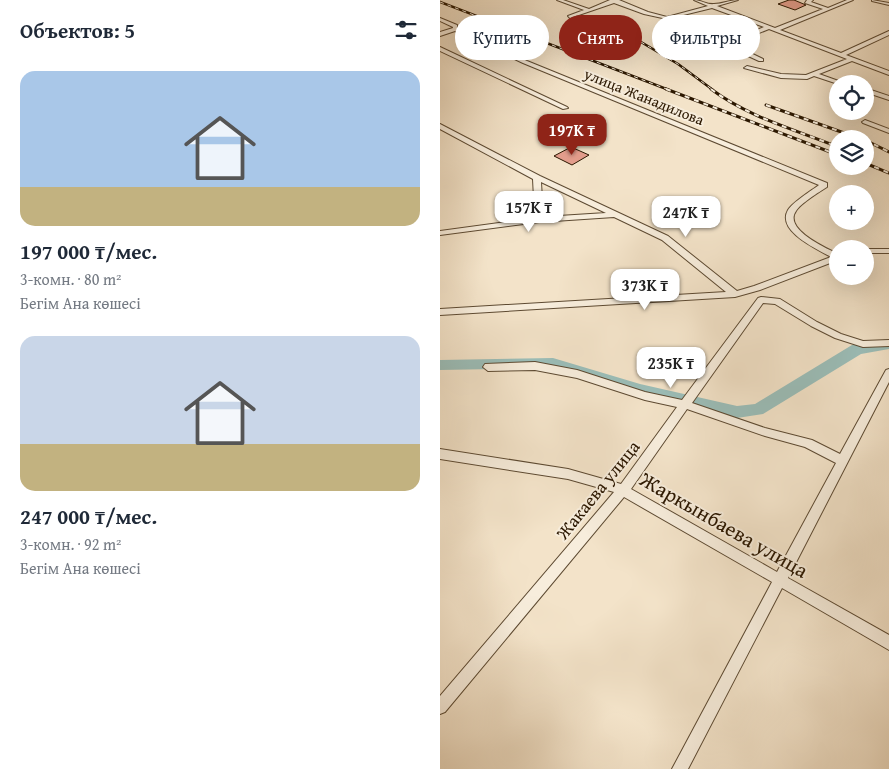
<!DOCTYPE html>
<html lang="ru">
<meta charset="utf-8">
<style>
body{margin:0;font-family:"Gentium Book Plus",serif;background:#f6f6f7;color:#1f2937;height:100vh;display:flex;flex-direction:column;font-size:19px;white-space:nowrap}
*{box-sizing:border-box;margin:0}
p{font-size:16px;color:#747a83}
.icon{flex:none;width:28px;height:28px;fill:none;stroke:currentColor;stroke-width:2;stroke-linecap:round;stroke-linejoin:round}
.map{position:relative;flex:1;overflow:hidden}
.drawer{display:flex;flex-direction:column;background:#fff;width:440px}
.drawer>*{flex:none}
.banner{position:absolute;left:15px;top:15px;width:359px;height:45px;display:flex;gap:10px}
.controls{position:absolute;left:389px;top:75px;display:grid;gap:10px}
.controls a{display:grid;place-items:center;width:45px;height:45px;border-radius:50%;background:#fff;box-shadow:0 5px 20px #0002;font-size:25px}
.price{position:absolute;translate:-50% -42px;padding:0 11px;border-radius:10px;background:#fff;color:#222;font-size:16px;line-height:32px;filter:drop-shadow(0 1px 2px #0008)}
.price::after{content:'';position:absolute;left:50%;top:30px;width:15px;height:11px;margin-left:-8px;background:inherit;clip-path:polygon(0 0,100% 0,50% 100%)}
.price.on{background:#8f2418;color:#fff}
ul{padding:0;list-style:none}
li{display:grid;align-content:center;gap:10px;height:265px;padding:0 20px}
li span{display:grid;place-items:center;height:155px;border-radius:15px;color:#555}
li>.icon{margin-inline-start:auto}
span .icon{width:90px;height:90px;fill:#fffc;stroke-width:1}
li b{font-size:21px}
h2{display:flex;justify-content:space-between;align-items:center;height:60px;padding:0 20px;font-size:21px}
.chip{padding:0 18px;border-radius:22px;background:#fff;box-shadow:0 5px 20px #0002;font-size:18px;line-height:45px}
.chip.on{background:#8f2418;color:#fff}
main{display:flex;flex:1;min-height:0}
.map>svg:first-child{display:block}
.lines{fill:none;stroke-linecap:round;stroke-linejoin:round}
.river{fill:#9bbeb9;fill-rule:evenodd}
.building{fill:#e39d8c;stroke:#2b1700}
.minor-casing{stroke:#5d4a32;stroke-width:2}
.minor{fill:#f7eddc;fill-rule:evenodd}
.rail-far1-casing{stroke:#2b1700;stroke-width:2.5}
.rail-casing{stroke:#2b1700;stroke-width:3}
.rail-far1{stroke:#f7eddc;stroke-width:1;stroke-dasharray:4;stroke-linecap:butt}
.rail{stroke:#f7eddc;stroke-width:2;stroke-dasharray:5;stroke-linecap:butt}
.labels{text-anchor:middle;stroke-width:4;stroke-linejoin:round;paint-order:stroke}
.far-street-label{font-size:15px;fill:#2b1700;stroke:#f7eddc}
.street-label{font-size:18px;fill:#2b1700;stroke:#f7eddc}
.near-street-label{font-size:21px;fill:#2b1700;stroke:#f7eddc}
</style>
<main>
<section class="drawer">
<h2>Объектов: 5<svg class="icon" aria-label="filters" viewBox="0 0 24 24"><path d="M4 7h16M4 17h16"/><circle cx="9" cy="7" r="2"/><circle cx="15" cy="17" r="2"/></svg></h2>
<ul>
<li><span style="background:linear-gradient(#a9c7e8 75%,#c2b280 0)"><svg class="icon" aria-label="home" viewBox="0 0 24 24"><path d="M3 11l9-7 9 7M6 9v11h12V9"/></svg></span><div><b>197 000 ₸/мес.</b><p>3-комн. · 80 m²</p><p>Бегім Ана көшесі</p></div></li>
<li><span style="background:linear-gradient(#c9d6e8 70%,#c2b280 0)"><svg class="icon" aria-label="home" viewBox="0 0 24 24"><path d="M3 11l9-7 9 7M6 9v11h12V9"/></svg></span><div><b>247 000 ₸/мес.</b><p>3-комн. · 92 m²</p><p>Бегім Ана көшесі</p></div></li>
</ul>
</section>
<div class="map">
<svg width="449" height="769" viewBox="0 0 449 769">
<rect width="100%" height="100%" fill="#f3e3c9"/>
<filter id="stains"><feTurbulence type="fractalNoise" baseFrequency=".004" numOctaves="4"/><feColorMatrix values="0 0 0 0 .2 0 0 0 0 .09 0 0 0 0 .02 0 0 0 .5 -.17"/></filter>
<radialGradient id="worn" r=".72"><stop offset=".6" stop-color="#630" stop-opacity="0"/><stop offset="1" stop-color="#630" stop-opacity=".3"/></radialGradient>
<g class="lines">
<path class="river" d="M449,339V349L421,354L323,414L297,418L200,396L113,368L0,370V360L113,358L200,384L297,406L315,404L412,345Z"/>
</g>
<g class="building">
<path d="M349,0H354L366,5L355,10L338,4Z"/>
<path d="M131,147L149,155L132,165L114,156Z"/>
</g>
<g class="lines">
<defs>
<g id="minor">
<path d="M117,0H123L149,9L170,0H179L208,12L227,17L268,6L254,0C261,0 267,5 274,4C282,4 290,0 298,0L277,6L335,28L383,9L365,3L367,0H373L371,2L388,8L407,0H413L340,30L401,53L449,31V35L406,55L449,71V75L412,61L379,74L407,84H398L374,76L367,79L341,78L304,68L307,66L341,74L366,75L407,59L329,29L309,37L296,46L323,59V61H319L293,49L286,51V49L305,35L324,27L272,8L227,19L204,14L174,3L130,18L128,16L144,10Z"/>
<path d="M432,0L449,3V5L432,1Z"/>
<path d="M0,18L17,25V28L87,61L387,183V187C379,192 360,204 356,211C343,229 386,248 398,254V260L320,290L295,297L0,315V309L286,292L222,240L174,217L99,222L0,235V231L95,218L93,179L0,129V124L100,176L228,236L297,291L314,286L391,257C377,249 336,231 348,210C353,202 371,191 379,185L83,63L15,31L0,36V32L13,28V27L0,21ZM101,182L166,213L103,217Z"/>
<path d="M0,47L127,107L128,108L123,109L0,51Z"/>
<path d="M425,88L449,96V100L425,92Z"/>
<path d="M425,120L449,129V133L423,123L422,122Z"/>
<path d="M424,249H449V253H425Z"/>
<path d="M321,297L340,299L377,322L401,334L423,341L449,340V346L423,347L395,338L371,326L335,304L323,303L252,403L325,428L372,440L400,454L446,370L449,369V382L348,578L449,635V650L342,588L248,769H232L332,582L184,497L5,712L0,714V696L174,492L128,479L0,459V449L128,469L181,484L237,407L205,400L137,378L95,370L48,371L43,367L45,364L95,362L137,370L205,392L242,400L318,298ZM247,409L325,436L365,447L396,463L337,572L191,489Z"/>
</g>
</defs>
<use href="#minor" class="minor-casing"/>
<use href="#minor" class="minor"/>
<defs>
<g id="rail-far1">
<path d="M0,2L229,90"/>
<path d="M201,42L238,64L273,90"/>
</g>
<g id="rail">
<path d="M226,89L398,155"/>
<path d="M271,89C308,117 356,130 398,147"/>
<path d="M326,105L421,139"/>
<path d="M425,140L449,152"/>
<path d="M425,163L449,173"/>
</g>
</defs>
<use href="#rail-far1" class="rail-far1-casing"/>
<use href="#rail" class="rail-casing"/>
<use href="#rail-far1" class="rail-far1"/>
<use href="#rail" class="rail"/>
</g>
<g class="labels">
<g class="far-street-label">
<text transform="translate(204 97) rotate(22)" y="5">улица Жанадилова</text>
</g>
<g class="street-label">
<text transform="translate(158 490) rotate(-51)" y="6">Жакаева улица</text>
</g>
<g class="near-street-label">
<text transform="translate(284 525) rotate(30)" y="7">Жаркынбаева улица</text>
</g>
</g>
<rect width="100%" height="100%" filter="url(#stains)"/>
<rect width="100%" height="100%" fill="url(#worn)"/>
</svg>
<div class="controls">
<a><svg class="icon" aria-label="locate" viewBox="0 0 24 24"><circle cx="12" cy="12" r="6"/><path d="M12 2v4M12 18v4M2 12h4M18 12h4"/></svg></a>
<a><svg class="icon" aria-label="layers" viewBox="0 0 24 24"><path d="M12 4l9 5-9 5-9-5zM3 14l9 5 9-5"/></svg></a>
<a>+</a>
<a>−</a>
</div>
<b class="price on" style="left:132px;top:156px">197K ₸</b>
<b class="price" style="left:89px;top:233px">157K ₸</b>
<b class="price" style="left:246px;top:238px">247K ₸</b>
<b class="price" style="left:205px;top:311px">373K ₸</b>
<b class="price" style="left:231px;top:389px">235K ₸</b>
<div class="banner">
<a class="chip">Купить</a>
<a class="chip on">Снять</a>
<a class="chip">Фильтры</a>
</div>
</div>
</main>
